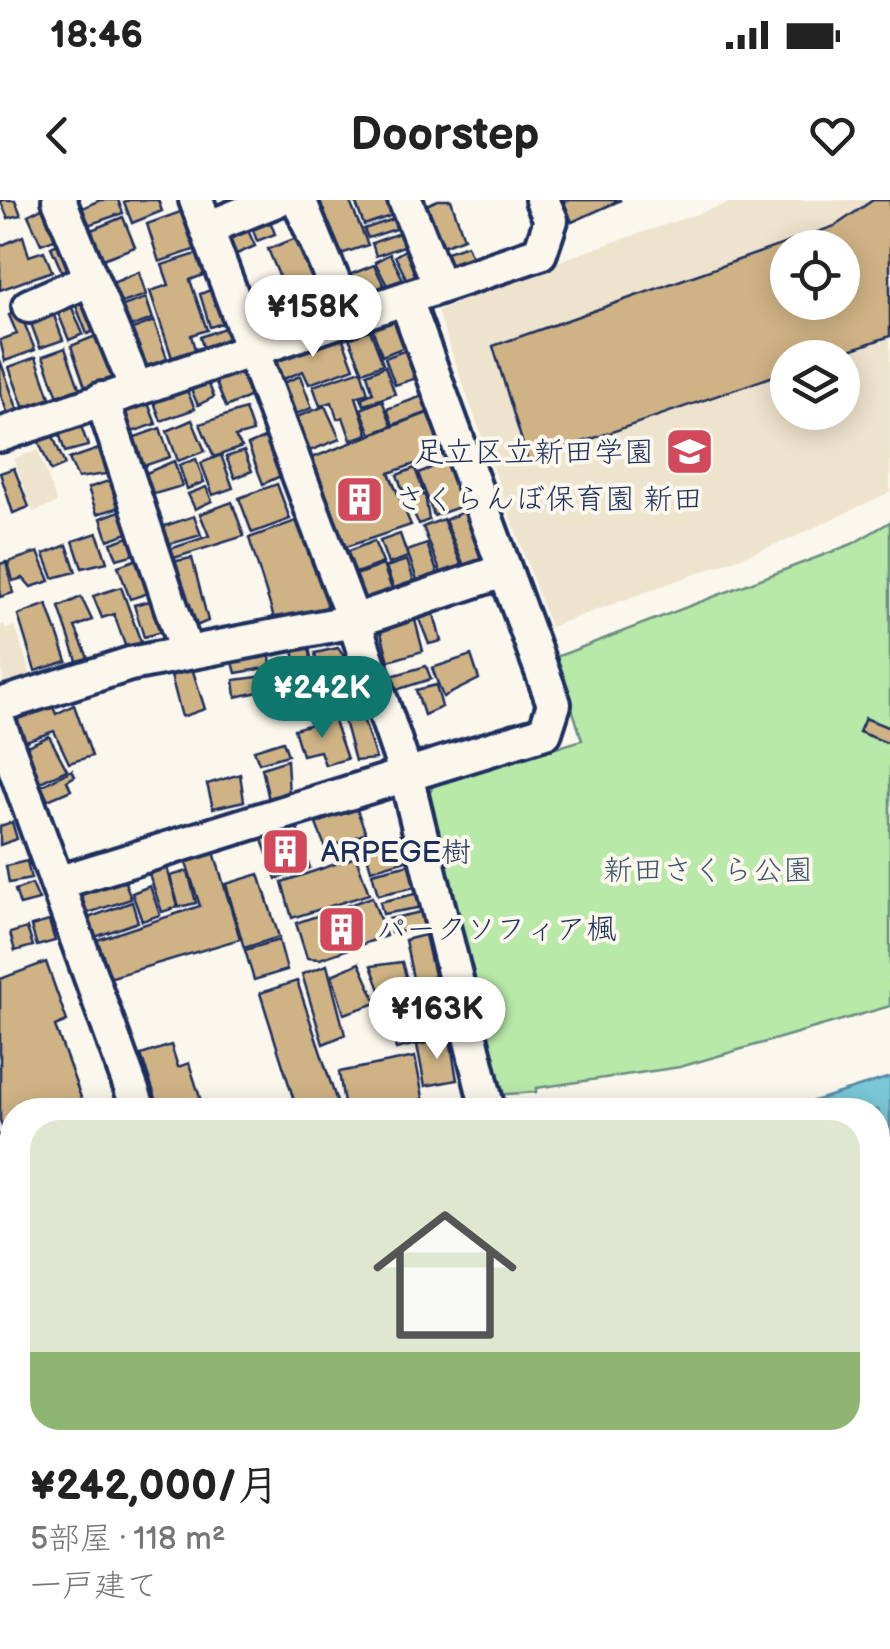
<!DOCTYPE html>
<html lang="ja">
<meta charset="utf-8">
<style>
body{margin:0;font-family:"Balsamiq Sans","Klee One",sans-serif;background:#f6f6f6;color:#222;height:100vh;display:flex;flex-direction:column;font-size:38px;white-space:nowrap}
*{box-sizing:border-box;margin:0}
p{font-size:32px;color:#767676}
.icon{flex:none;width:55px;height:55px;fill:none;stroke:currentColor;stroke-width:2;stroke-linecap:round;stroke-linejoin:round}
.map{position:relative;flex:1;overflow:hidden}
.drawer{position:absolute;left:0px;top:898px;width:890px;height:552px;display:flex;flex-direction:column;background:#fff;border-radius:40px 40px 0 0;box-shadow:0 5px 25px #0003}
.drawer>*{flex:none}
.tools{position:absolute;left:770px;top:30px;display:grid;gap:20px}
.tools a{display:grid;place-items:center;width:90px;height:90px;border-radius:50%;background:#fff;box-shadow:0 5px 25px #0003;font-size:50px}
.price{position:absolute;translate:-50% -85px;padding:0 22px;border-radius:35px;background:#fff;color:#222;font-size:32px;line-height:65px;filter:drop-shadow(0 2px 5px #0008)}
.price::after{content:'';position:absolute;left:50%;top:60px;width:30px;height:22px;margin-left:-15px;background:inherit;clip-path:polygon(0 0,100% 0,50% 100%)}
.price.current{background:#0f766e;color:#fff}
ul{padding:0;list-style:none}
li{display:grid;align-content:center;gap:20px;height:530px;padding:0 30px}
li+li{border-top:2px solid #e0e0e0}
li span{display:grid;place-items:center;height:310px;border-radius:30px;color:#555}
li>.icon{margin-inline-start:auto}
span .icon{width:180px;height:180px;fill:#fffc;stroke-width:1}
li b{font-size:42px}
.status{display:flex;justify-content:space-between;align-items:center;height:70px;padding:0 50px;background:#fff;direction:ltr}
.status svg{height:28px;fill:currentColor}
header{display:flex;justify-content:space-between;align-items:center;height:130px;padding:0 30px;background:#fff;font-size:45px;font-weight:700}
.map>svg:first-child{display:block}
.built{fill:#eee3cd;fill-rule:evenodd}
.green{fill:#b8e9a8;stroke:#6a8c83;stroke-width:2.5}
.water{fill:#7ac8d7;stroke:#548ba7;stroke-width:2.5}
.building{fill:#cfb385;stroke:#1b2f5e;stroke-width:2.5;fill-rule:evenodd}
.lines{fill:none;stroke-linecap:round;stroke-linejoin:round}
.minor-casing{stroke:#1b2f5e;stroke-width:40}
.minor{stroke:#fbf7ec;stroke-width:32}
.labels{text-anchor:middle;stroke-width:8;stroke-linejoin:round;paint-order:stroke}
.poi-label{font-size:30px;fill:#1b2f5e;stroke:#fbf7ec;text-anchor:start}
.park-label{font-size:30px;fill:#3a546d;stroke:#fbf7ec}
</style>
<div class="status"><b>18:46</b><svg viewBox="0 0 49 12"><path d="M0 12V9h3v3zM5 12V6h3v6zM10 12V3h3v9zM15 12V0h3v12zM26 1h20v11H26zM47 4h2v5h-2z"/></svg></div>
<header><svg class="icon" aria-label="back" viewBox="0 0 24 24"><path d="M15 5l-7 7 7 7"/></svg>Doorstep<svg class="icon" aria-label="heart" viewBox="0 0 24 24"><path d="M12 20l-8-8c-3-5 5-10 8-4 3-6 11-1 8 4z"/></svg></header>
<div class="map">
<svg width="890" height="1449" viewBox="0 0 890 1449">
<rect width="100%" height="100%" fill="#fbf7ec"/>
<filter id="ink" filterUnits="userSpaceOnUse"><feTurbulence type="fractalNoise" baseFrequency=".01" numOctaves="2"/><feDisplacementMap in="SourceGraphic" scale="20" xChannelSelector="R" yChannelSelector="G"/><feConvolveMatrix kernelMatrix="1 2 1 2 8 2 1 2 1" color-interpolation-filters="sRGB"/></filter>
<g filter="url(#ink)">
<g class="built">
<path d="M738,0H890V292L788,340L550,427L437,111L570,57ZM788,48H842V102H788ZM788,158H842V212H788Z"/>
<path d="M38,250L57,303L33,312L14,259Z"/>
<path d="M4,424L6,429L15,426L32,479L3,488L0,426Z"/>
</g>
<path class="green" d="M890,322V806L680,867L536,888V892L495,895L426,601L433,586L582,540L556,457L852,344Z"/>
<g class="water">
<path d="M890,877V1249L878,1253V910H785Z"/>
<path d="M12,1036V1340H0V1038Z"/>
</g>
<g class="building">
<path d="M0,0H15L21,15L8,18Z"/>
<path d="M100,0H118L123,13L82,27L76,11Z"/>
<path d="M129,0H158L162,11L132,23L124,2Z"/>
<path d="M307,0H349L368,45L332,57Z"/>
<path d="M365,0H393L399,13L364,25L356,4Z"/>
<path d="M438,0H451L464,38L432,50L417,9Z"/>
<path d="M563,0H621L572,22Z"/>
<path d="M873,0H890V136L827,158H788V171L528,261L493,146L835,26ZM788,48H842V102H788Z"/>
<path d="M54,2L68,34L41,44L28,15Z"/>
<path d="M194,7L208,45L159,62L147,24Z"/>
<path d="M266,10L275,34L257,41L248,17Z"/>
<path d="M123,17L135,47L95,62L84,33Z"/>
<path d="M399,17L402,27L368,38L364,29Z"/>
<path d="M243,19L255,46L225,59L214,32Z"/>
<path d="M407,30L412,43L376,56L372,43Z"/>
<path d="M23,36L29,56L44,51L52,71L0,90V46Z"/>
<path d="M299,37L329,105L296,117L268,49Z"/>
<path d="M70,38L86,75L68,85L51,47Z"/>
<path d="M467,45L474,63L442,75L435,56Z"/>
<path d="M410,47L425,78L410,86L395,56Z"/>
<path d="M209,50L216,70L190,80L207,130L191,135L199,164L176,170L150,91L169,85L162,65Z"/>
<path d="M390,54L408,89L392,95L375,62Z"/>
<path d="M374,65L390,98L352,110L339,79Z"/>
<path d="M139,72L146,95L110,107L103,87Z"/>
<path d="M274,84L291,121L260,132L245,94Z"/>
<path d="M223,85L236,119L210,127L200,94Z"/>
<path d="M86,96L99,129L87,134L74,101Z"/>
<path d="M146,98L153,119L118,131L111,110Z"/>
<path d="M70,103L83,134L69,140L56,108Z"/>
<path d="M19,110L35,150L5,161L0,140L17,134L9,115Z"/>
<path d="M52,110L63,140L40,148L29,118Z"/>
<path d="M395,116L407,146L382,156L371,125Z"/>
<path d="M154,121L172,173L137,184L119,134Z"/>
<path d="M240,122L250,150L208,163L200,137Z"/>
<path d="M368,125L383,164L363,172L347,133Z"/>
<path d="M339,129L354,168L309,184L303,171L271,184L264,164Z"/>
<path d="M103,133L119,175L85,187L71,146Z"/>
<path d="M65,148L80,190L58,197L43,156Z"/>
<path d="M409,149L420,177L395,185L385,158Z"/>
<path d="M36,157L51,200L24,209L9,167Z"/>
<path d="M0,160L18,211L8,214L0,193Z"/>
<path d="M241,166L253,195L226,207L213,175Z"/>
<path d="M385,166L395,194L364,205L361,198L373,193L367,174Z"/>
<path d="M361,170L368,193L356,197L368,234L351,240L343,217L337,219L332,202L320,206L313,186Z"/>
<path d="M300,176L312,208L285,218L273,187Z"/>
<path d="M206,177L214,197L198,205L188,183Z"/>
<path d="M183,181L195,209L161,221L151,194Z"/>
<path d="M145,195L156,224L123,235L114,208Z"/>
<path d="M425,195L432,211L393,225L387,209Z"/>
<path d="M382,200L392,226L371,234L361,209Z"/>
<path d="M325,206L340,239L299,255L286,221Z"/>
<path d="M245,209L253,232L235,237L242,247L214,257L200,224Z"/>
<path d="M430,212L446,253L389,273L411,325L340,349L304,261Z"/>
<path d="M192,220L205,251L178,261L167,231Z"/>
<path d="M81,226L88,246L65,252L59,233Z"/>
<path d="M160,228L170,257L135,269L124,241Z"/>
<path d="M52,234L65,265L51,271L38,240Z"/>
<path d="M271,235L287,273L263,284L248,245Z"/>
<path d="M110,245L120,272L78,278L69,259Z"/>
<path d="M244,251L252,271L235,278L226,257Z"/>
<path d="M221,255L233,288L213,295L201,263Z"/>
<path d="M196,259L204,282L187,289L179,265Z"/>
<path d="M174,261L182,286L144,297L137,277Z"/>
<path d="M449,261L465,305L434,316L418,273Z"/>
<path d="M14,268L29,307L13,313L0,273Z"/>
<path d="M415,268L423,291L410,296L408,289L403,291L397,275Z"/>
<path d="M120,277L131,304L97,314L88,288Z"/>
<path d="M277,284L290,319L252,333L239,298Z"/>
<path d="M206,287L212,301L195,309L188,294Z"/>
<path d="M425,294L429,320L419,324L407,300Z"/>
<path d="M232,302L244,336L174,358L170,349L209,336L200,314Z"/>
<path d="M130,307L139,329L108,340L101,318Z"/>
<path d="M468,310L491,364L467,373L445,320Z"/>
<path d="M194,316L201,335L160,347L153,330Z"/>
<path d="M301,319L330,390L326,409L276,424L249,338Z"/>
<path d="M443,319L465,374L444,381L423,327Z"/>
<path d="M97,333L107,362L82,368L73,341Z"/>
<path d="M141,333L146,351L117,359L111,343Z"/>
<path d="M400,334L408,357L388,364L380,341Z"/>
<path d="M374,341L383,363L348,376L339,355Z"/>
<path d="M427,344L440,380L419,386L407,351Z"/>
<path d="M67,345L76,372L53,378L44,354Z"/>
<path d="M38,352L50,381L31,387L23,378L13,381L8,362Z"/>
<path d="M146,356L158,390L130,399L118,366Z"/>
<path d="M192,358L208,421L184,431L161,364Z"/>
<path d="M407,360L416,387L396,395L386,367Z"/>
<path d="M6,362L13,393L0,397V364Z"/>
<path d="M383,365L394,395L370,405L352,396L345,379Z"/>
<path d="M121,387L142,445L126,448L114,414L102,418L93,396Z"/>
<path d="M81,397L92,420L75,427L89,460L78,464L59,407Z"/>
<path d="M154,400L171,429L144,437L134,405Z"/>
<path d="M47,404L67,461L35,471L18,415Z"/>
<path d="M434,414L441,441L429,444L419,419Z"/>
<path d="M415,420L423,451L389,461L380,429Z"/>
<path d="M309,446L316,489L299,491L293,448Z"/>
<path d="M338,448L349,463L341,466L342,472L318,473L315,453Z"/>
<path d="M471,455L479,479L443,497L432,468Z"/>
<path d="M270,456L271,467L236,473L233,462Z"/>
<path d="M426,466L431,479L393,491L388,477Z"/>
<path d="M192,468L205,509L182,517L171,476Z"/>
<path d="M272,475L276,494L265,498L263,491L236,497L234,480Z"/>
<path d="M436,485L442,507L424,515L416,490Z"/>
<path d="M49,498L56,514L74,505L92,556L69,563L54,531L26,541L14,512Z"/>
<path d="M361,512L376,559L355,561L343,517Z"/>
<path d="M333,518L347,559L325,565L320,551L302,555L294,529Z"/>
<path d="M865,518L890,528V544L859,532Z"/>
<path d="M49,536L67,570L40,582L25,547Z"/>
<path d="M283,541L288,555L259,563L254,550Z"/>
<path d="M287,560L289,596L269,600L262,568Z"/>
<path d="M72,570L75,576L67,581L71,590L48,600L41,586Z"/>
<path d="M240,574L244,601L213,608L207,584Z"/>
<path d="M353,600L366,633L326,649L316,624L330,618L326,611Z"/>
<path d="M294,619L310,668L276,679L261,637Z"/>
<path d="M12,622L17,639L0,645V626Z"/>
<path d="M407,633L414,658L371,670L364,645Z"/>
<path d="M212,645L240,739L109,778L97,740L200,706L183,653Z"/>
<path d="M356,657L369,694L292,718L282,682Z"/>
<path d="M27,661L31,679L9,683L6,666Z"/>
<path d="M414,663L420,686L378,695L372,673Z"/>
<path d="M166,664L178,707L162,712L148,671Z"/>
<path d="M121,670L131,699L85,714L75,685Z"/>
<path d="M188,671L196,703L179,707L170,676Z"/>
<path d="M259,674L279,737L244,748L226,684Z"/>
<path d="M32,684L39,700L20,705L15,690Z"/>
<path d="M150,686L160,715L142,721L132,693Z"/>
<path d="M419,693L423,707L383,714L380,702Z"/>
<path d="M372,697L386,736L320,759L307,758L296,723Z"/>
<path d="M132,702L138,722L95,737L88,718Z"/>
<path d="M421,712L424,728L391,733L389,719Z"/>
<path d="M49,721L55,741L37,746L31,726Z"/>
<path d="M27,728L33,746L15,751L10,733Z"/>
<path d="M425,735L438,793L417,797L405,740Z"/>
<path d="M279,740L287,770L254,780L245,750Z"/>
<path d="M46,762L67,821L55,826L83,903L65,910H12V929L4,932L0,920V779Z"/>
<path d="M402,762L411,795L396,798L395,790H380L371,766Z"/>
<path d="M359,763L377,803L344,814L332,775Z"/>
<path d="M327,765L345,835L323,844L302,774Z"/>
<path d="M297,781L339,908L333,910H297L260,793Z"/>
<path d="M445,807L449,837L429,840L424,811Z"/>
<path d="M419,810L426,842L396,849L389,817Z"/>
<path d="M450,839L457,880L425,886L417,845Z"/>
<path d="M171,845L178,867L189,863L203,907L160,910L141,855Z"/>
<path d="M415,857L424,902L382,910H345L339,872Z"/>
<path d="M12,1367V1407L0,1408V1369Z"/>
<path d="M890,1386V1449H782L779,1438H878V1389Z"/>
<path d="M24,1438H43L47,1449H0V1445Z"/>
<path d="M328,1438H370L375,1449H333Z"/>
<path d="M542,1438H564L567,1449H517L516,1444Z"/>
</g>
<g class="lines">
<defs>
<g id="minor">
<path d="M59,0L136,188"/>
<path d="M196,0L357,430L405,571L488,910"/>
<path d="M299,0L349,119"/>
<path d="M405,0L439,84"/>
<path d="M207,28L277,0"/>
<path d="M29,106L91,79"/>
<path d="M102,199L186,452"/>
<path d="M0,235L540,53L551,20L542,0"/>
<path d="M0,505L130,464L354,421L503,371"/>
<path d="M0,526L139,910"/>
<path d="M57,683L545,532L554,504L406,100"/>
<path d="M0,953H12"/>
<path d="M78,1438L82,1449"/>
<path d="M492,1438L496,1449"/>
<path d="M747,1438L749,1449"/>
<path d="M191,1449L211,1438"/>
</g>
</defs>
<use href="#minor" class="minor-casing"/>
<use href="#minor" class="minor"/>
</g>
</g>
<defs>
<symbol id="school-square" viewBox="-11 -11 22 22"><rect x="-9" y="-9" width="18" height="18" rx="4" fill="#d1495b" stroke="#fbf7ec"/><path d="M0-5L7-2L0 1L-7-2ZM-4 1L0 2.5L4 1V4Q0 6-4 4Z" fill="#fff"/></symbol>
<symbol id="building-square" viewBox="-11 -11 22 22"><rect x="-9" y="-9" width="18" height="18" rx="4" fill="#d1495b" stroke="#fbf7ec"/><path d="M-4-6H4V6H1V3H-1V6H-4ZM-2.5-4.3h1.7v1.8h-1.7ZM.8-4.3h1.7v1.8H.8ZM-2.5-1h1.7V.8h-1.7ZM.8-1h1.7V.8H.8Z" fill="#fff"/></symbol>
</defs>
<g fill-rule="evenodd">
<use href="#school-square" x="662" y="224" width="55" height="55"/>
<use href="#building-square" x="332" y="272" width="55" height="55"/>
<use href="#building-square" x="258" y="624" width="55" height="55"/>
<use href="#building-square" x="314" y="702" width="55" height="55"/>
</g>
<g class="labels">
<g class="poi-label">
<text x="654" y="262" text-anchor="end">足立区立新田学園</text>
<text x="395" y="309">さくらんぼ保育園 新田</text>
<text x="321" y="662">ARPEGE樹</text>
<text x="376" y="739">パークソフィア楓</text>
</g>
<g class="park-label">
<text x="708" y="680">新田さくら公園</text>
</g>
</g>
</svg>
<div class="tools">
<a><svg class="icon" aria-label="locate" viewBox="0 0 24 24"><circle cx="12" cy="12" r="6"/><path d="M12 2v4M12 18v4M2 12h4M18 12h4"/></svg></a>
<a><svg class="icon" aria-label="layers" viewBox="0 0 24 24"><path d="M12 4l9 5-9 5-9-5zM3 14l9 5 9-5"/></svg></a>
</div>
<b class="price" style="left:313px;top:160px">¥158K</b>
<b class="price current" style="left:322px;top:541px">¥242K</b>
<b class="price" style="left:437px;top:862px">¥163K</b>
<section class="drawer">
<ul>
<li><span style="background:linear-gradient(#dfe7d0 75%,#8fb573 0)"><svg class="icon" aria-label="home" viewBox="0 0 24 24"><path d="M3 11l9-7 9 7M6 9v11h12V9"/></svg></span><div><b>¥242,000/月</b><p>5部屋 · 118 m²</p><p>一戸建て</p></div></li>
</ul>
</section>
</div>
